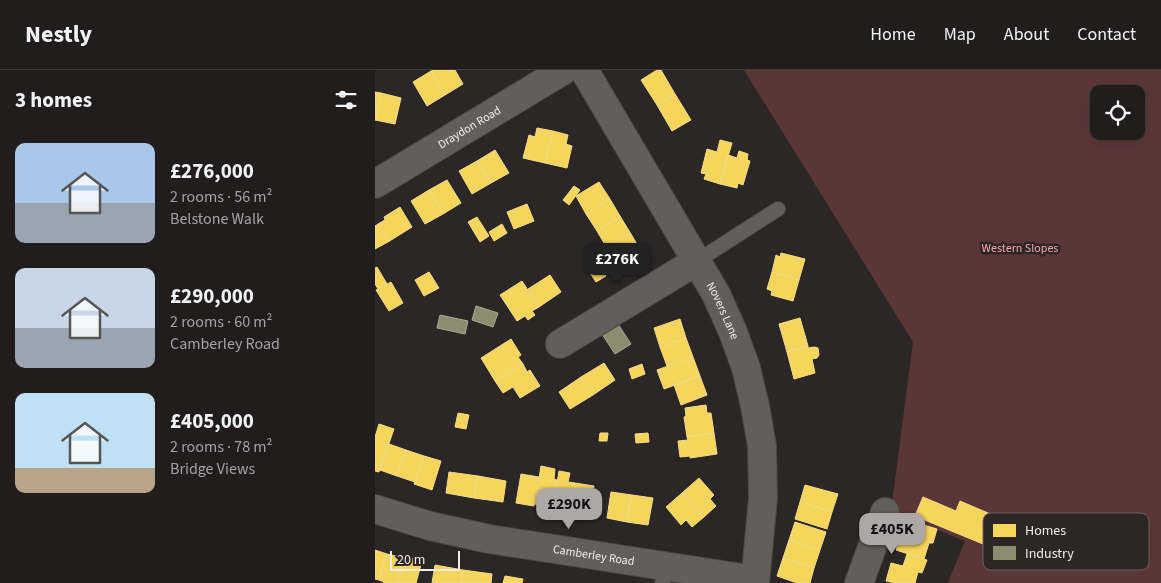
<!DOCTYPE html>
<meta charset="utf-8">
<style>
body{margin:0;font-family:"Source Sans 3",sans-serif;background:#2d2a2a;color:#f1f3f6;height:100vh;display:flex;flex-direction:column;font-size:19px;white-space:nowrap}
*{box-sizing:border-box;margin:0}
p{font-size:16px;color:#a2a2a4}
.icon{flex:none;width:28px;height:28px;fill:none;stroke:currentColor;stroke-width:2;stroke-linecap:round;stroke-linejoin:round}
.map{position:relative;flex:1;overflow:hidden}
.drawer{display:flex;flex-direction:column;background:#211d1d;width:375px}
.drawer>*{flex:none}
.buttons{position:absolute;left:715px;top:15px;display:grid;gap:10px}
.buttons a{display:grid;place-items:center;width:55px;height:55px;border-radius:10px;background:#211d1d;box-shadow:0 5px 20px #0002,0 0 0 1px #3e3b3b;font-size:25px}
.scale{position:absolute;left:15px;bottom:12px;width:70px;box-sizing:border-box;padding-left:5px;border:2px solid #f2ecec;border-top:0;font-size:14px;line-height:18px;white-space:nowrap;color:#f2ecec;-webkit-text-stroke:4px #2e2525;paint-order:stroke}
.price{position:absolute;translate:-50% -42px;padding:0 11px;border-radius:10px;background:#ada7a7;color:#111;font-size:16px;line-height:32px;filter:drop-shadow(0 1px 2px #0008)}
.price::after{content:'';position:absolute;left:50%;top:30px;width:15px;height:11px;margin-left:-8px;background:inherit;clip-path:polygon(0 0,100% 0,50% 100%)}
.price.active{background:#222;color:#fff}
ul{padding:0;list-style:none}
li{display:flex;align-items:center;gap:15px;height:125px;padding:0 15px}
li span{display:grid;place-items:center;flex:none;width:140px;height:100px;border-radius:10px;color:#555}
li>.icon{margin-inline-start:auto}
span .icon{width:60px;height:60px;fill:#fffc;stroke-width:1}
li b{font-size:21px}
h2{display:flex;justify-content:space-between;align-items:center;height:60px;padding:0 15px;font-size:21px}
header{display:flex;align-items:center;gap:30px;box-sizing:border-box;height:70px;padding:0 25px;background:#211d1d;border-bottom:1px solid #3e3b3b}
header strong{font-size:24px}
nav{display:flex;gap:28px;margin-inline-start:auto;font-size:18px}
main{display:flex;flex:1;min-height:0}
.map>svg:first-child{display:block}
.green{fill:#5b3637;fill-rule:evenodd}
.homes{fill:#f6d55c;stroke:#f5dc87}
.industry{fill:#8c8c6e;stroke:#aba994}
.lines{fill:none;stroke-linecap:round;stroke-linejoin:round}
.lane-casing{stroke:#484545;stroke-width:16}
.street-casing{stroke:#484545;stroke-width:30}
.lane{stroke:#625e5e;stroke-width:14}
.street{stroke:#625e5e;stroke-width:28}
.labels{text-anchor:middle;stroke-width:5;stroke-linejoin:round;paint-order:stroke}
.street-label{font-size:12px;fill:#f2ecec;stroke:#2e2525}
.park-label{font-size:12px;fill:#f5a8ab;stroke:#2e2525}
.key{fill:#2e2525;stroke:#696161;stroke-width:1}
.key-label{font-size:14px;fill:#f2ecec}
</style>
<header>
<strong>Nestly</strong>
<nav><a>Home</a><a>Map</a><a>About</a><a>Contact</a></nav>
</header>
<main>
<section class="drawer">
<h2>3 homes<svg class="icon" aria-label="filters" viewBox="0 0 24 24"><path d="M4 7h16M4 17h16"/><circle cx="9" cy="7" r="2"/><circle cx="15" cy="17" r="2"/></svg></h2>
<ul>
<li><span style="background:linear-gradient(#a9c7e8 60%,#9aa5b1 0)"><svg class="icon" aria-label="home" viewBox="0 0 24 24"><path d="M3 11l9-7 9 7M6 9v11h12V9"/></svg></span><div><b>£276,000</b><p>2 rooms · 56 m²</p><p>Belstone Walk</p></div></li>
<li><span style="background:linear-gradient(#c9d6e8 60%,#9aa5b1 0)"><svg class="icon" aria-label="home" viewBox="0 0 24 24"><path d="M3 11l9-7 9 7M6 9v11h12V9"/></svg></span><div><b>£290,000</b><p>2 rooms · 60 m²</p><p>Camberley Road</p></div></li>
<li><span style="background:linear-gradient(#bfe0f5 75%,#b9a48a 0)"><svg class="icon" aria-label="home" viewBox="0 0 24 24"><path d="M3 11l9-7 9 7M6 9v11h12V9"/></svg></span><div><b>£405,000</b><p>2 rooms · 78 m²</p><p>Bridge Views</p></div></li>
</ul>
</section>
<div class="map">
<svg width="786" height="513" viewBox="0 0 786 513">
<rect width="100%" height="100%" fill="#2c2727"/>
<path class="green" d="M369,0H786V513H573L590,471L516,441L538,272ZM724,24H761V61H724Z"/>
<g class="homes">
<path d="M59,0H80L88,14L70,25L56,1Z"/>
<path d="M282,0H286L300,24L282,35L266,10Z"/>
<path d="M56,1L70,25L52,36L38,12Z"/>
<path d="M0,22L6,23L0,50Z"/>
<path d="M6,23L26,28L20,54L0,50Z"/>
<path d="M300,24L316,50L297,61L282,35Z"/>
<path d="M162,58L178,61L170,93L148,88L154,65L160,67Z"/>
<path d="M178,61L193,65L191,74L197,76L192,98L170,93Z"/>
<path d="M345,70L357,73L345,114L329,109L331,104L326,103L332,79L342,82Z"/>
<path d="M120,80L134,103L116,113L102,91Z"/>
<path d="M364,81L373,84L372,90L375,91L368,115L363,113L362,118L345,114L353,85L362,88Z"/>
<path d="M102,91L116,113L97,124L84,101Z"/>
<path d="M72,110L86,133L68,144L54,120Z"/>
<path d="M224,112L235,129L211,144L201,126Z"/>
<path d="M199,116L205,120L194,135L188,130Z"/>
<path d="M54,120L68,144L50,154L36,131Z"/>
<path d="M235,129L245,146L222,161L211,144Z"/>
<path d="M152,134L159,151L139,159L132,142Z"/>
<path d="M25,137L37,157L13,172L3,154L10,150L9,147Z"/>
<path d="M245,146L256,164L232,178L222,161Z"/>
<path d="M102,147L114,166L105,172L93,152Z"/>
<path d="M3,154L13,172L0,179V156Z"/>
<path d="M127,154L132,163L119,171L114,162Z"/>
<path d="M256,164L266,181L243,195L232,178Z"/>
<path d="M406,183L430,189L424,210L397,202L401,185L405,187Z"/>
<path d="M219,189L231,206L221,212L210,195Z"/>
<path d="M2,197L12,214L3,219L0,214V198Z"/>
<path d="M54,202L64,218L49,226L40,210Z"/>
<path d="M397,202L424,210L418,231L396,225L397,221L392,219Z"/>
<path d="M175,205L186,222L164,237L153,219Z"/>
<path d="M147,211L164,237L157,241L160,245L153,250L150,246L142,251L125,225Z"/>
<path d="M16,212L28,233L14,241L1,220Z"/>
<path d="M425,248L433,276L412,282L404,254Z"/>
<path d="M305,249L311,268L285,277L279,258Z"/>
<path d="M311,268L318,287L292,296L285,277Z"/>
<path d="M136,269L146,285L143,287L148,294L120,311L106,288Z"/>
<path d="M433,276V278L439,277L443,278L444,285L442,288L437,289L440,303L419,309L412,282Z"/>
<path d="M318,287L325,306L289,319L282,300Z"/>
<path d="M229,293L240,310L218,325L206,307Z"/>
<path d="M148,294L152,302L155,300L165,316L145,328L138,317L128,323L120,311Z"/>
<path d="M267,294L270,304L257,309L254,299Z"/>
<path d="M325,306L332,325L306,335L299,315Z"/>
<path d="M206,307L218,325L195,339L184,322Z"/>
<path d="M331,335L332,343H336L339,363L312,367L309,347L311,346L310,338Z"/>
<path d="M83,343L94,345L91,359L80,357Z"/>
<path d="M4,354L19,359L4,402L0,401V367Z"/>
<path d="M225,363H233L232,371H224Z"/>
<path d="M273,363L274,372L261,373L260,364Z"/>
<path d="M339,363L342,384L315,388V386L305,387L303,371L313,370L312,367Z"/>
<path d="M14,374L31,380L22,406L5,400Z"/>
<path d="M31,380L49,386L40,412L22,406Z"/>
<path d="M49,386L66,391L57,420L39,414Z"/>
<path d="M166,396L180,399L179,409L182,410L178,437L160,434Z"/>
<path d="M184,401L195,403L193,412L200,413L196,440L178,437Z"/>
<path d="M74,402L103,406L99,428L71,423Z"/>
<path d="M146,404L164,407L159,436L141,433Z"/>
<path d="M103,406L131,411L128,432L99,428Z"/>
<path d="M324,408L339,425L335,429L341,436L329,447L307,423Z"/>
<path d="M200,413L219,416L214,446L195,443Z"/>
<path d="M430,415L463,424L457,442L425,432Z"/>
<path d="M236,422L257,425L252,452L232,448Z"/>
<path d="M307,423L329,447L317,457L311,450L306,455L291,437Z"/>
<path d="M257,425L278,428L273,455L252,452Z"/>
<path d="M548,427L581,441L585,431L620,446L608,474L540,446Z"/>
<path d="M425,432L457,442L452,459L420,449Z"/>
<path d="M420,452L451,462L445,480L414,470Z"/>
<path d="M542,453L562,459L558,473H554L549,489L521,480L526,463L538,466Z"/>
<path d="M414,470L445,480L439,498L408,488Z"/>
<path d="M0,480L12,484L4,510L0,509Z"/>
<path d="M12,484L29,488L22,513H8L9,512L4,510Z"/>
<path d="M532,484L552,490L547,503L543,502L540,513H520L511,511L516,493L528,496Z"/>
<path d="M30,487L47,491L41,513H22Z"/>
<path d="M408,488L439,498L435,513H422L402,506Z"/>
<path d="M60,495L88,500L86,513H57Z"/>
<path d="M88,500L117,504L116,513H86Z"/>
<path d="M130,506L148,509L147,513H128Z"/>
</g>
<g class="industry">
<path d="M101,236L123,243L118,257L97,250Z"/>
<path d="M65,245L93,251L90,264L62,258Z"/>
<path d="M243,254L256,274L240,284L227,264Z"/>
</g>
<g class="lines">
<defs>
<g id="lane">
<path d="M322,191L403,139"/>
<path d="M287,513L293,496"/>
</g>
<g id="street">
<path id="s1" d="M209,0L341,224L358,262L371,298L380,336L387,376L388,428L380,513"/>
<path id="s2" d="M0,114L189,0"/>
<path d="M185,274L322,191"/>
<path id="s3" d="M0,439L55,456L114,469L380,510"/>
<path d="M484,513L510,442"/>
</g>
</defs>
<use href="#lane" class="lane-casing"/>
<use href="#street" class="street-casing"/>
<use href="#lane" class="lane"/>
<use href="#street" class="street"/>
</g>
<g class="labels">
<g class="street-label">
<text dy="4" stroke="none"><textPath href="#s2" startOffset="110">Draydon Road</textPath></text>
<text dy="4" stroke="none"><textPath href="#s1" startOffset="278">Novers Lane</textPath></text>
<text dy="4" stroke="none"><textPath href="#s3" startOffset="224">Camberley Road</textPath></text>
</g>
<g class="park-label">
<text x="645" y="182">Western Slopes</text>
</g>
</g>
<rect x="608" y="443" width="166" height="57" rx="8" class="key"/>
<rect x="618" y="454" width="23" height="13" fill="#f6d55c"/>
<rect x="618" y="476" width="23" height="14" fill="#8c8c6e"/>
<g class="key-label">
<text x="650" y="465">Homes</text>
<text x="650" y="488">Industry</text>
</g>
</svg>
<div class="buttons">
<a><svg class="icon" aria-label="locate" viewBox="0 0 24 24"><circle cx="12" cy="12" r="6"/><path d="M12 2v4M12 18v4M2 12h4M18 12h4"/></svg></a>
</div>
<div class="scale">20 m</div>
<b class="price active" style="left:242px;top:215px">£276K</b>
<b class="price" style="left:194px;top:460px">£290K</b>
<b class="price" style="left:517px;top:485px">£405K</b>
</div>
</main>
